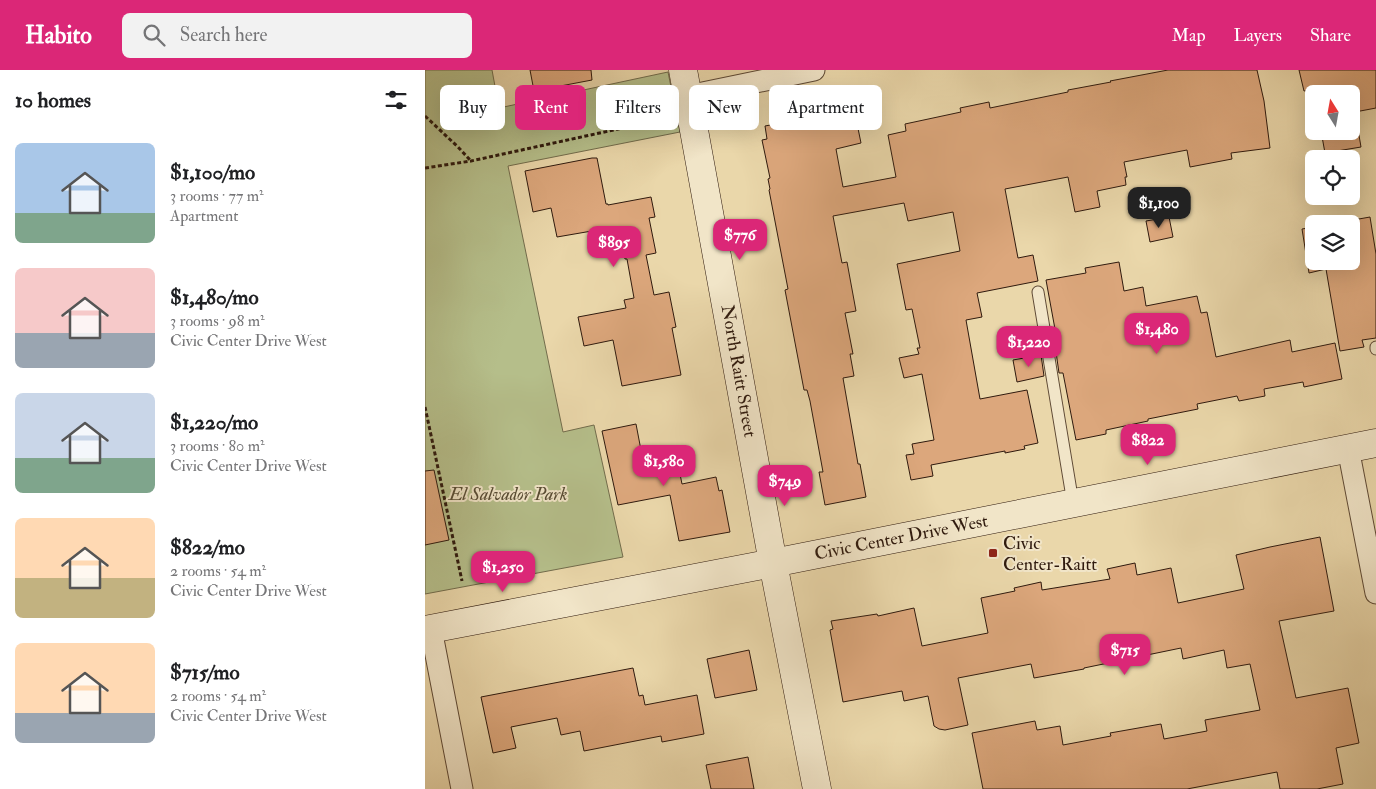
<!DOCTYPE html>
<meta charset="utf-8">
<style>
body{margin:0;font-family:"IM FELL Double Pica",serif;background:#f2f2f2;color:#202124;height:100vh;display:flex;flex-direction:column;font-size:19px;white-space:nowrap}
*{box-sizing:border-box;margin:0}
p{font-size:16px;color:#757577}
.icon{flex:none;width:28px;height:28px;fill:none;stroke:currentColor;stroke-width:2;stroke-linecap:round;stroke-linejoin:round}
.map{position:relative;flex:1;overflow:hidden}
.details{display:flex;flex-direction:column;background:#fff;width:425px}
.details>*{flex:none}
.guide{position:absolute;left:15px;top:15px;width:475px;height:45px;display:flex;gap:10px}
.needle{width:32px;rotate:349deg}
.fabs{position:absolute;left:880px;top:15px;display:grid;gap:10px}
.fabs a{display:grid;place-items:center;width:55px;height:55px;border-radius:8px;background:#fff;box-shadow:0 5px 20px #0002;font-size:25px}
.price{position:absolute;translate:-50% -42px;padding:0 11px;border-radius:10px;background:#db2777;color:#fff;font-size:16px;line-height:32px;filter:drop-shadow(0 1px 2px #0008)}
.price::after{content:'';position:absolute;left:50%;top:30px;width:15px;height:11px;margin-left:-8px;background:inherit;clip-path:polygon(0 0,100% 0,50% 100%)}
.price.current{background:#222;color:#fff}
ul{padding:0;list-style:none}
li{display:flex;align-items:center;gap:15px;height:125px;padding:0 15px}
li span{display:grid;place-items:center;flex:none;width:140px;height:100px;border-radius:8px;color:#555}
li>.icon{margin-inline-start:auto}
span .icon{width:60px;height:60px;fill:#fffc;stroke-width:1}
li b{font-size:21px}
h2{display:flex;justify-content:space-between;align-items:center;height:60px;padding:0 15px;font-size:21px}
.tag{padding:0 18px;border-radius:8px;background:#fff;box-shadow:0 5px 20px #0002;font-size:18px;line-height:45px}
.tag.current{background:#db2777;color:#fff}
header{display:flex;align-items:center;gap:30px;box-sizing:border-box;height:70px;padding:0 25px;background:#db2777;color:#fff}
header strong{font-size:24px}
nav{display:flex;gap:28px;margin-inline-start:auto;font-size:18px}
.search{width:350px;height:45px;background:#f2f2f2;display:flex;align-items:center;gap:12px;box-sizing:border-box;padding:0 18px;border-radius:8px;color:#757577;font-size:19px}
main{display:flex;flex:1;min-height:0}
.map>svg:first-child{display:block}
.green{fill:#b5be8a;stroke:#726c4c}
.building{fill:#dca77c;stroke:#2f1a0e}
.lines{fill:none;stroke-linecap:round;stroke-linejoin:round}
.lane-casing{stroke:#5e4935;stroke-width:13}
.street-casing{stroke:#5e4935;stroke-width:23}
.secondary-casing{stroke:#2f1a0e;stroke-width:29}
.path{stroke:#2f1a0e;stroke-width:3;stroke-dasharray:4 2.5;stroke-linecap:butt}
.lane{stroke:#f1e5c8;stroke-width:11}
.street{stroke:#f1e5c8;stroke-width:21}
.secondary{stroke:#f1e5c8;stroke-width:28}
.poi-dot{fill:#8f2418;stroke:#f1e5c8;stroke-width:2}
.labels{text-anchor:middle;stroke-width:4;stroke-linejoin:round;paint-order:stroke}
.street-label{font-size:18px;fill:#2f1a0e;stroke:#f1e5c8}
.park-label{font-size:18px;font-style:italic;fill:#574b33;stroke:#f1e5c8}
.poi-label{font-size:18px;fill:#2f1a0e;stroke:#f1e5c8;text-anchor:start}
</style>
<header>
<strong>Habito</strong>
<div class="search"><svg class="icon" aria-label="search" viewBox="0 0 24 24"><circle cx="10" cy="10" r="6"/><path d="M15 15l6 6"/></svg>Search here</div>
<nav><a>Map</a><a>Layers</a><a>Share</a></nav>
</header>
<main>
<section class="details">
<h2>10 homes<svg class="icon" aria-label="filters" viewBox="0 0 24 24"><path d="M4 7h16M4 17h16"/><circle cx="9" cy="7" r="2"/><circle cx="15" cy="17" r="2"/></svg></h2>
<ul>
<li><span style="background:linear-gradient(#a9c7e8 70%,#7fa58c 0)"><svg class="icon" aria-label="home" viewBox="0 0 24 24"><path d="M3 11l9-7 9 7M6 9v11h12V9"/></svg></span><div><b>$1,100/mo</b><p>3 rooms · 77 m²</p><p>Apartment</p></div></li>
<li><span style="background:linear-gradient(#f6c9c9 65%,#9aa5b1 0)"><svg class="icon" aria-label="home" viewBox="0 0 24 24"><path d="M3 11l9-7 9 7M6 9v11h12V9"/></svg></span><div><b>$1,480/mo</b><p>3 rooms · 98 m²</p><p>Civic Center Drive West</p></div></li>
<li><span style="background:linear-gradient(#c9d6e8 65%,#7fa58c 0)"><svg class="icon" aria-label="home" viewBox="0 0 24 24"><path d="M3 11l9-7 9 7M6 9v11h12V9"/></svg></span><div><b>$1,220/mo</b><p>3 rooms · 80 m²</p><p>Civic Center Drive West</p></div></li>
<li><span style="background:linear-gradient(#ffd9b3 60%,#c2b280 0)"><svg class="icon" aria-label="home" viewBox="0 0 24 24"><path d="M3 11l9-7 9 7M6 9v11h12V9"/></svg></span><div><b>$822/mo</b><p>2 rooms · 54 m²</p><p>Civic Center Drive West</p></div></li>
<li><span style="background:linear-gradient(#ffd9b3 70%,#9aa5b1 0)"><svg class="icon" aria-label="home" viewBox="0 0 24 24"><path d="M3 11l9-7 9 7M6 9v11h12V9"/></svg></span><div><b>$715/mo</b><p>2 rooms · 54 m²</p><p>Civic Center Drive West</p></div></li>
</ul>
</section>
<div class="map">
<svg width="951" height="719" viewBox="0 0 951 719">
<rect width="100%" height="100%" fill="#ead7aa"/>
<filter id="stains"><feTurbulence type="fractalNoise" baseFrequency=".004" numOctaves="4"/><feColorMatrix values="0 0 0 0 .2 0 0 0 0 .09 0 0 0 0 .02 0 0 0 .5 -.17"/></filter>
<radialGradient id="worn" r=".72"><stop offset=".6" stop-color="#630" stop-opacity="0"/><stop offset="1" stop-color="#630" stop-opacity=".3"/></radialGradient>
<path class="green" d="M0,0H67L74,38L243,2L255,62L83,96L138,362L169,355L198,487L0,524Z"/>
<g class="building">
<path d="M105,0H166L167,10L109,21Z"/>
<path d="M743,0H832L839,31L845,78L806,83L807,89L765,97L762,80L699,92L702,107H700L701,115L672,121L675,137L650,142L643,107L580,119L593,188L608,185L613,211L552,223L557,247L541,250L555,329L602,320L613,373L599,376L600,379L580,383V381L506,395L508,406L486,410L481,385L489,384L487,374L509,370L497,304L479,308L474,288L494,284L492,278H495L487,239L481,240L472,194L535,181L528,142L483,151L479,133L408,146L417,193L422,192L431,241L420,243L428,284H425L429,306L418,308L433,394H435L441,427L400,435L394,402H398L385,331L382,320H379L360,220L363,219L344,120L345,119L343,109L345,108L337,70L342,69L340,56L383,48V50L429,39L436,73L411,79L418,117L471,107L463,65L481,61L480,54L536,42L535,38L564,32L565,38L643,22V20L686,12L685,11Z"/>
<path d="M874,0H951V38L930,42L936,77L900,83L896,61H926V24H889V27L887,20L879,21Z"/>
<path d="M167,88H172L181,134H183V135L226,127L230,147L224,148L231,183L221,185L229,225L244,222L251,257L247,258L256,305L197,316L188,270L159,276L153,247L201,238L199,230L209,228L202,189H200L197,175H194L190,157L132,167L126,138L108,142L100,101Z"/>
<path d="M744,147L748,167L725,172L721,151Z"/>
<path d="M945,147L951,184V268L937,270L939,277L915,281L901,199L884,203L877,159L889,157V191H926V154H906Z"/>
<path d="M694,192L699,221L718,217L721,236L772,226L776,243L782,242L791,287L865,270L867,282L910,273L917,309L879,317L878,312L839,319L840,326L814,331L812,326L772,334L773,339L723,349V351L681,360V364L651,370L638,303H634L631,282L634,281L621,210L661,203L660,198Z"/>
<path d="M616,285L619,306L592,312L588,290Z"/>
<path d="M211,354L220,401L253,394L257,414L291,407L294,421L297,420L305,462L254,471L245,425L193,435L177,361Z"/>
<path d="M9,400L24,470L0,475V401Z"/>
<path d="M895,467L909,541L854,551L871,628L923,618L934,673L911,678L918,714L892,719H855L852,702L762,719H558L547,663L610,651L612,660L635,656L638,675L686,666L685,663L736,654L739,669L782,661L780,650L835,640L825,594L802,598L799,580L758,589L756,578L659,598V599L609,608L606,594L533,608L543,655L520,660L514,659L509,656L503,626L479,631L477,621L418,632L405,560L408,559L406,551L452,544L453,546L489,538L497,576L563,563L556,528L590,521L589,518L616,512L617,520L685,509L682,499L710,493L712,505L746,498L753,533L819,519L811,485L845,477Z"/>
<path d="M324,580L332,620L290,628L282,589Z"/>
<path d="M208,598L214,626L218,625L220,635L272,625L279,664L237,672L236,666L159,681L155,661L136,665L132,648L86,657L91,678L68,683L56,627Z"/>
<path d="M323,687L329,719H286L281,695Z"/>
</g>
<g class="lines">
<defs>
<g id="lane">
<path d="M613,222L648,433"/>
<path d="M951,277V279"/>
</g>
<g id="street">
<path d="M263,26L389,0"/>
<path d="M923,378L951,523"/>
<path d="M6,559L37,719"/>
</g>
<g id="secondary">
<path d="M258,0L348,493L392,719"/>
<path d="M0,560L348,493L951,373"/>
</g>
</defs>
<use href="#lane" class="lane-casing"/>
<use href="#street" class="street-casing"/>
<use href="#secondary" class="secondary-casing"/>
<g class="path">
<path d="M0,46L33,77L46,91"/>
<path d="M0,98L46,91L239,49"/>
<path d="M0,337L37,511"/>
</g>
<use href="#lane" class="lane"/>
<use href="#street" class="street"/>
<use href="#secondary" class="secondary"/>
</g>
<rect class="poi-dot" x="563" y="478" width="10" height="10" rx="2.5"/>
<g class="labels">
<g class="street-label">
<text transform="translate(314 301) rotate(80)" y="6">North Raitt Street</text>
<text transform="translate(476 467) rotate(-11)" y="6">Civic Center Drive West</text>
</g>
<g class="park-label">
<text x="83" y="430">El Salvador Park</text>
</g>
<g class="poi-label">
<text x="578" y="479">Civic<tspan x="578" dy="21">Center-Raitt</tspan></text>
</g>
</g>
<rect width="100%" height="100%" filter="url(#stains)"/>
<rect width="100%" height="100%" fill="url(#worn)"/>
</svg>
<div class="fabs">
<a><svg class="needle" viewBox="-14 -14 28 28"><path d="M0-13l5 13h-10z" fill="#e53935"/><path d="M0 13l5-13h-10z" fill="#757577"/></svg></a>
<a><svg class="icon" aria-label="locate" viewBox="0 0 24 24"><circle cx="12" cy="12" r="6"/><path d="M12 2v4M12 18v4M2 12h4M18 12h4"/></svg></a>
<a><svg class="icon" aria-label="layers" viewBox="0 0 24 24"><path d="M12 4l9 5-9 5-9-5zM3 14l9 5 9-5"/></svg></a>
</div>
<b class="price current" style="left:734px;top:159px">$1,100</b>
<b class="price" style="left:315px;top:191px">$776</b>
<b class="price" style="left:189px;top:198px">$895</b>
<b class="price" style="left:732px;top:285px">$1,480</b>
<b class="price" style="left:604px;top:298px">$1,220</b>
<b class="price" style="left:723px;top:396px">$822</b>
<b class="price" style="left:239px;top:417px">$1,580</b>
<b class="price" style="left:360px;top:437px">$749</b>
<b class="price" style="left:78px;top:523px">$1,250</b>
<b class="price" style="left:700px;top:606px">$715</b>
<div class="guide">
<a class="tag">Buy</a>
<a class="tag current">Rent</a>
<a class="tag">Filters</a>
<a class="tag">New</a>
<a class="tag">Apartment</a>
</div>
</div>
</main>
